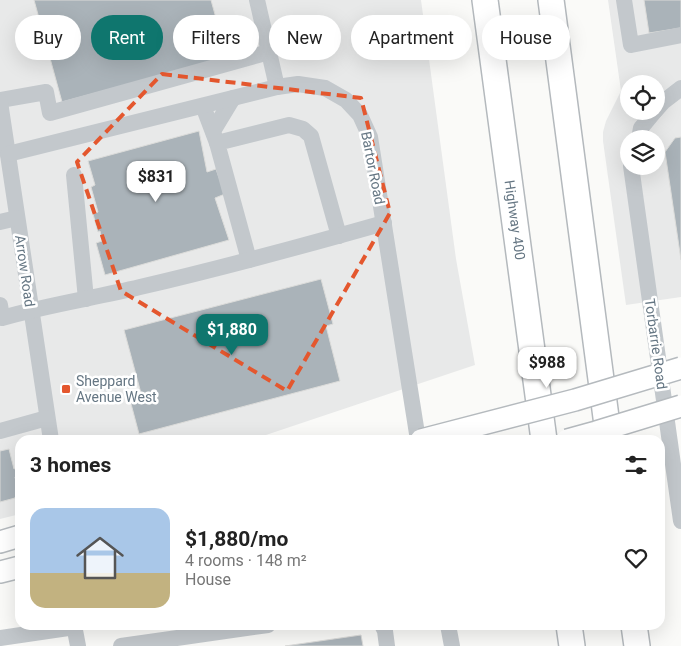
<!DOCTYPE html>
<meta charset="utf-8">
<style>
body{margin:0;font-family:Roboto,sans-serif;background:#f2f2f2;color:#222;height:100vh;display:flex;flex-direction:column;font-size:19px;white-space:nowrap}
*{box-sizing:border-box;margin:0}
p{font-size:16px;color:#767676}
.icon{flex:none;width:28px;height:28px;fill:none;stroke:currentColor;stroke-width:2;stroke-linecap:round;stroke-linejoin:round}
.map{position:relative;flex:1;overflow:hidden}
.panel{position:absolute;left:15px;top:435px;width:650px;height:195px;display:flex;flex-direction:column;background:#fff;border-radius:15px;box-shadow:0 5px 20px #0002}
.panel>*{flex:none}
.top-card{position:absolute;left:15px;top:15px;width:651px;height:45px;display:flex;gap:10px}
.fabs{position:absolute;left:620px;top:75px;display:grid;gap:10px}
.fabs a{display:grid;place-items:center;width:45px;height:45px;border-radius:50%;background:#fff;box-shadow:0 5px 20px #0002;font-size:25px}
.price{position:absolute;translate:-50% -42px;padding:0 11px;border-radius:10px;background:#fff;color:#222;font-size:16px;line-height:32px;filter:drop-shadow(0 1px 2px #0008)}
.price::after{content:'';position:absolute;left:50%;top:30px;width:15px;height:11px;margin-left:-8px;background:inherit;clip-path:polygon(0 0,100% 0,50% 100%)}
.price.current{background:#0f766e;color:#fff}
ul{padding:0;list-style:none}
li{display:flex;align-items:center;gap:15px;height:125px;padding:0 15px}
li span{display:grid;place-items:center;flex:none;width:140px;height:100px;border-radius:15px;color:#555}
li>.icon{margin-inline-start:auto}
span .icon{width:60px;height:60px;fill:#fffc;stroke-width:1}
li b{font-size:21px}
h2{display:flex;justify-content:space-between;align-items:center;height:60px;padding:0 15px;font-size:21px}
.pill{padding:0 18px;border-radius:22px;background:#fff;box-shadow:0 5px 20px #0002;font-size:18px;line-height:45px}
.pill.current{background:#0f766e;color:#fff}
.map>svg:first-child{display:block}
.built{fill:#e8e9e9;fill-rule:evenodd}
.building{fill:#aab3b9;stroke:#dcdcda}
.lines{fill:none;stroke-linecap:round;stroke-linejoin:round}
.major-casing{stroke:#b5babe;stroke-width:24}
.highway-casing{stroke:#b4b9bd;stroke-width:28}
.minor{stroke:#c3c8cc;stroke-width:16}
.major{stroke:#fff;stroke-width:21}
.highway{stroke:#fff;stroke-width:25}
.major-bridge-casing{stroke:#b5babe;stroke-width:24;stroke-linecap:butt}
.major-bridge{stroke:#fff;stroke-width:21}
.marked{fill:none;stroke:#e4572e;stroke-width:4;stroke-dasharray:10 6;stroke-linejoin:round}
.poi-dot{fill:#e4572e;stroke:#fff;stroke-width:2}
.labels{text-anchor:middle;stroke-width:5;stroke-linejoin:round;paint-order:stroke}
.street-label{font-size:14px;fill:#657683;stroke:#fff}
.poi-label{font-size:14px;fill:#657683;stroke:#fff;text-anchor:start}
</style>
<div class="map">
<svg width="681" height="646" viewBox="0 0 681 646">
<rect width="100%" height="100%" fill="#fafaf8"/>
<g class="built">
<path d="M0,0H421L456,259L475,365L251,440H20V514L0,519Z"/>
<path d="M608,0H681V297L626,305L603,141V132L606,121L621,91ZM629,84H656V111H629ZM629,139H656V166H629Z"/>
</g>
<g class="building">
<path d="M34,0H211L227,58L62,102Z"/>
<path d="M644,0H681V28L649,33Z"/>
<path d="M199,131L207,172L216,169L225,194L215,198L229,240L105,275L96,243L102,241L100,231L98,232L93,214L98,212L91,187L95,185L88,161Z"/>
<path d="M681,137V260L665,152L675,138Z"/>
<path d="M321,279L333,324L326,326L340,381L139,434L130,400L142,397L124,330Z"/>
<path d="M9,449L14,469L19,467L20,471V476L15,477L18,489L15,498L0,502V451Z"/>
<path d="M361,635L363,646H285Z"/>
</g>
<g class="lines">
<defs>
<g id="major">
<path d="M0,542L20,536"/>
<path d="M0,572L20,567"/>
</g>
<g id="highway">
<path d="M485,0L544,440"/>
<path d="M551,0L609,440"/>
<path d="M569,625L572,646"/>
<path d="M634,625L637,646"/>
</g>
</defs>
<use href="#major" class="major-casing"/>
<use href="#highway" class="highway-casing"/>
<g class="minor">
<path d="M257,0L277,87"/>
<path d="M624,0L631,45L681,35"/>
<path d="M0,100L46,92L50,113L269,52"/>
<path d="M0,102L51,440"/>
<path d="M203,106L217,143"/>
<path d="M656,110L663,102L681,88"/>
<path d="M213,131L233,98"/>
<path d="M639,139L641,128L655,111"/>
<path d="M8,154L277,87L298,84L325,88L346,100L360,115L370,137L418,440"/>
<path d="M631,166L681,521"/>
<path d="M74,175L86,299"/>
<path d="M0,222L17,218"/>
<path d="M249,260L217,143L289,125L303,129L311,136L339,236"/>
<path d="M0,305L2,318C47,305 94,298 140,287C222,268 303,246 384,223"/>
<path d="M0,431L47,418"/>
<path d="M74,625L78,646"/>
<path d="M382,625L385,631L387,646"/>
<path d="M448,625L452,646"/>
<path d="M0,638L75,627"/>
<path d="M121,646L268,625"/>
</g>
<use href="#major" class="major"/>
<use href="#highway" class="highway"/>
<defs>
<g id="major-bridge">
<path d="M421,440L575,400L681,368"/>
<path d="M567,440L596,432L681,406"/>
</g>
</defs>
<use href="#major-bridge" class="major-bridge-casing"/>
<use href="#major-bridge" class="major-bridge"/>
</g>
<path class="marked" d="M162,74L361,98L390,213L287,391L121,291L77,162Z"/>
<rect class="poi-dot" x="61" y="384" width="10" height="10" rx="2.5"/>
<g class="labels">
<g class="street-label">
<text transform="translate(373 168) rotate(79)" y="5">Bartor Road</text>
<text transform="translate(515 220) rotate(82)" y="5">Highway 400</text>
<text transform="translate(25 271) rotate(82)" y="5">Arrow Road</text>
<text transform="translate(656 344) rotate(82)" y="5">Torbarrie Road</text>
</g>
<g class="poi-label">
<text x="76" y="386">Sheppard<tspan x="76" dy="16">Avenue West</tspan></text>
</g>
</g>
</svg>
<div class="fabs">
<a><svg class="icon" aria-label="locate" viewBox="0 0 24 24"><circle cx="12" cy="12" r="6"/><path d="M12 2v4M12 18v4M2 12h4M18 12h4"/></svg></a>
<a><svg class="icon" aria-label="layers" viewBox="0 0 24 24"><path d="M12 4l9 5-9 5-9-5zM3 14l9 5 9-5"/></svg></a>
</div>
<b class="price" style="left:156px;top:203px">$831</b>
<b class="price current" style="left:232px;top:356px">$1,880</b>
<b class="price" style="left:547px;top:389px">$988</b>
<div class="top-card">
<a class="pill">Buy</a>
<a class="pill current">Rent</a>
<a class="pill">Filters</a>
<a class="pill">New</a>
<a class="pill">Apartment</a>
<a class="pill">House</a>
</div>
<section class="panel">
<h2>3 homes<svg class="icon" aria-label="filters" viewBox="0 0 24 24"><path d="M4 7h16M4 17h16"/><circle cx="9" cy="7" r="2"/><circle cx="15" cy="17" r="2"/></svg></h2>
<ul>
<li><span style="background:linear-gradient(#a9c7e8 65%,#c2b280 0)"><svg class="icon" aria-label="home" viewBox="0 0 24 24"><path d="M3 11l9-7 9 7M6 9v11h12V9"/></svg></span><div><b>$1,880/mo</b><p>4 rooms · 148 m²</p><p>House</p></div><svg class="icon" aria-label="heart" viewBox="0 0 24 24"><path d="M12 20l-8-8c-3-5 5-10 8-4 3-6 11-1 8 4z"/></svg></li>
</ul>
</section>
</div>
